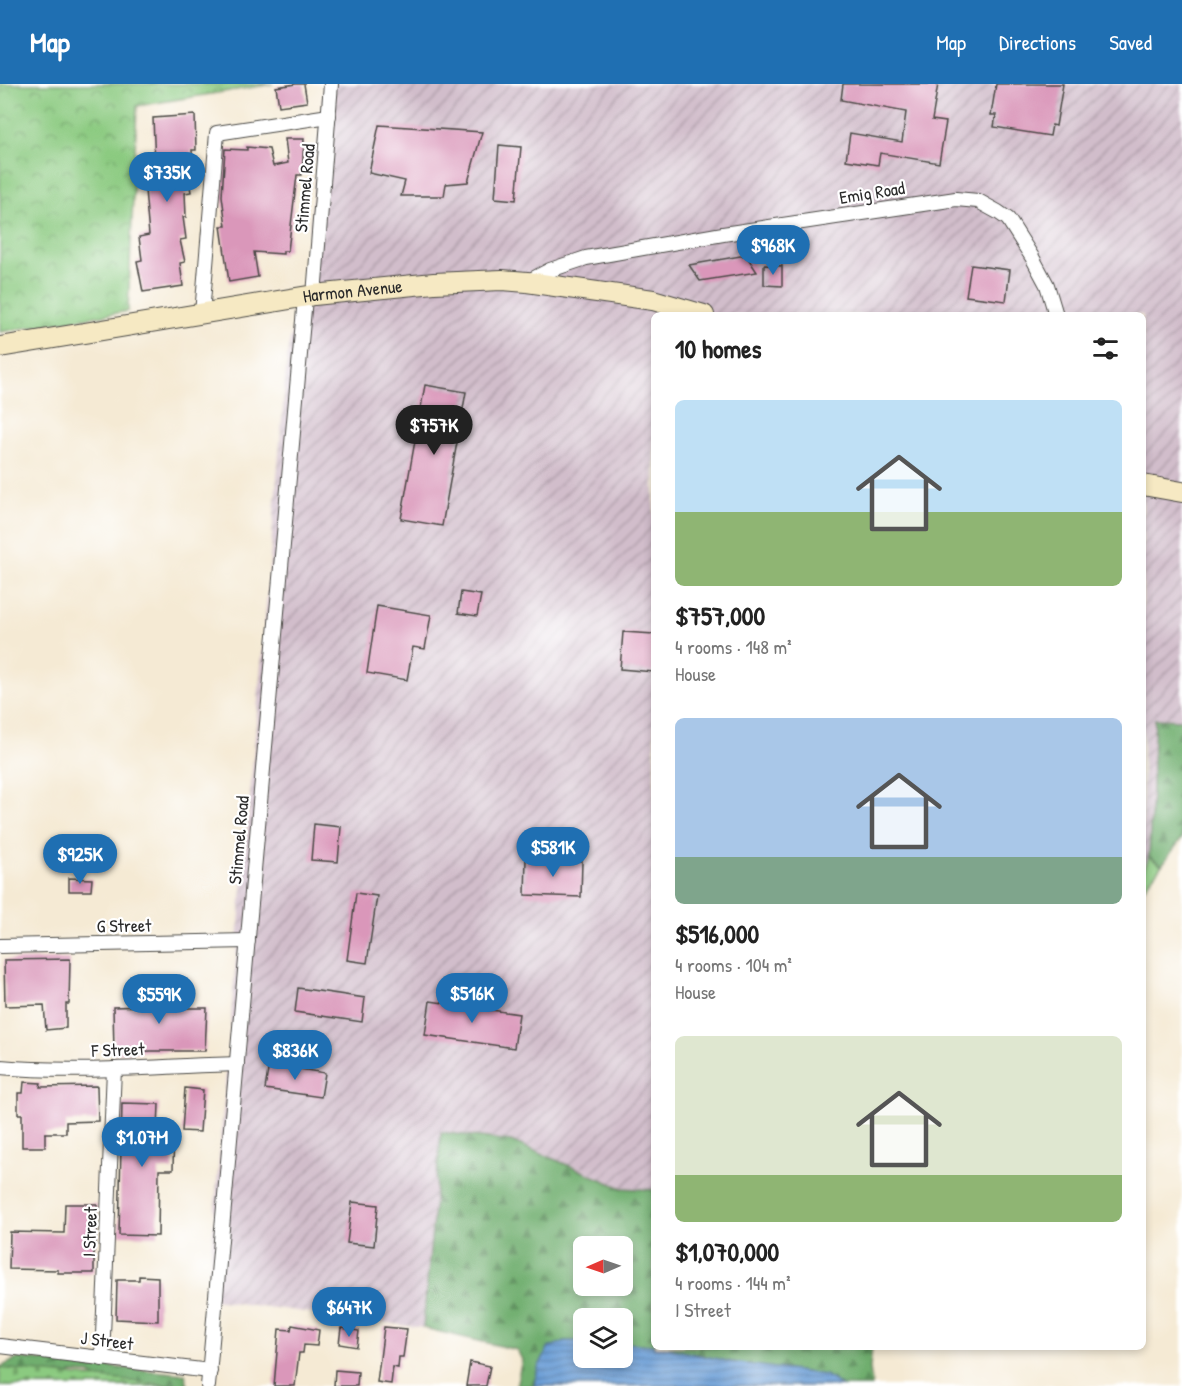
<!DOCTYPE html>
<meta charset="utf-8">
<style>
body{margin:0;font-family:"Patrick Hand",sans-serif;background:#f2f2f2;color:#222;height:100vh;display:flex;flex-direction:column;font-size:22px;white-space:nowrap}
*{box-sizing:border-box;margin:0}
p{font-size:20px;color:#767676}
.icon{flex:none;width:33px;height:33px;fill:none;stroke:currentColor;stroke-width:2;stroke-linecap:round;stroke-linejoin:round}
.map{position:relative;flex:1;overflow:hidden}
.details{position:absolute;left:651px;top:228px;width:495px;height:1038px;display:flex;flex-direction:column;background:#fff;border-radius:9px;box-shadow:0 3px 9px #0003}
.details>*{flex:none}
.needle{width:39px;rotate:268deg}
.buttons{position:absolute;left:573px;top:1152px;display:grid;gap:12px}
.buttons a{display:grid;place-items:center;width:60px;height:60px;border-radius:9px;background:#fff;box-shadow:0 3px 9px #0003;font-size:30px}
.price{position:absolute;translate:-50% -51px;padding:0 14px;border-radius:21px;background:#1f6fb2;color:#fff;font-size:20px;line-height:39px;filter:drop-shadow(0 2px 3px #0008)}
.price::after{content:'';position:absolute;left:50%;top:36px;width:18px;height:14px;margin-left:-9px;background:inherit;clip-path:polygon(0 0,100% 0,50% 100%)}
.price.on{background:#222;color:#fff}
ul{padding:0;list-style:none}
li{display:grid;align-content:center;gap:12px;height:318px;padding:0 24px}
li span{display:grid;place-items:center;height:186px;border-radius:9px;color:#555}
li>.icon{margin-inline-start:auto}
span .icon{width:108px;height:108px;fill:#fffc;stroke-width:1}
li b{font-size:26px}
h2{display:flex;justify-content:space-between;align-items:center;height:72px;padding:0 24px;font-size:26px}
header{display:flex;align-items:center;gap:36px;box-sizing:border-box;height:84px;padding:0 30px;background:#1f6fb2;color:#fff}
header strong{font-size:28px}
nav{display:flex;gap:33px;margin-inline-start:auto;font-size:21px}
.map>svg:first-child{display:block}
.industrial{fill:url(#industrial-furrows)}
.green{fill:#8bca80;stroke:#5b7a56;stroke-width:1.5}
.forest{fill:url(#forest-firs);stroke:#4e6c4c;stroke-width:1.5;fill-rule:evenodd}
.cemetery{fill:url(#cemetery-stones);stroke:#5b7a56;stroke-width:1.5}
.park{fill:url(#park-crowns);stroke:#5b7a56;stroke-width:1.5}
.water{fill:url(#water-rules);stroke:#4a6480;stroke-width:1.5}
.building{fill:#da97ba}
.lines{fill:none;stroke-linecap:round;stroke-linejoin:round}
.street-casing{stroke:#494844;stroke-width:16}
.secondary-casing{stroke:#494844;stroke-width:22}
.street{stroke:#fff;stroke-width:14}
.secondary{stroke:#f6e9c3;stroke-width:20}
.labels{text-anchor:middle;stroke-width:4.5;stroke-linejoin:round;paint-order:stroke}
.street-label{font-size:18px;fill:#2b2b2b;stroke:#fff}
</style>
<header>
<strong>Map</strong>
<nav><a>Map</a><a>Directions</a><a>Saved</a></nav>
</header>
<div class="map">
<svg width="1182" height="1302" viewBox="0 0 1182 1302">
<defs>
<pattern id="industrial-furrows" width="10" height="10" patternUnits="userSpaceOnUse" patternTransform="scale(1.5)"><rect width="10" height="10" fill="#d1bdcb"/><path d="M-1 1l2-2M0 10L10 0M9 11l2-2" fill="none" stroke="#aa9aa5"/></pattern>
<pattern id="forest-firs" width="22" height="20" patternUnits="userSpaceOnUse" patternTransform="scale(1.5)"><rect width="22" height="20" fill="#70ae6e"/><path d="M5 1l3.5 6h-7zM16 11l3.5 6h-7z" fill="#5c8e5b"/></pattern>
<pattern id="cemetery-stones" width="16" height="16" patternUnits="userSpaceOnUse" patternTransform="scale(1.5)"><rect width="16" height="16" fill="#8bca80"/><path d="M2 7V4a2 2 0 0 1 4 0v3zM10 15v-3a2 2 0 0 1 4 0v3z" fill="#72a469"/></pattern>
<pattern id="park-crowns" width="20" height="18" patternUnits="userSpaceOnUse" patternTransform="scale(1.5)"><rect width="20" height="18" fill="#8bca80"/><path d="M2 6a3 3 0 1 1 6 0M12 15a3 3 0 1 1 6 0" fill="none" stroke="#72a469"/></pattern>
<pattern id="water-rules" width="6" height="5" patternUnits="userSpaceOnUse" patternTransform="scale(1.5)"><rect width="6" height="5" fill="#6a9dd5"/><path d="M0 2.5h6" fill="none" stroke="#5780ad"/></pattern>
</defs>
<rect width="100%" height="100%" fill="#fff"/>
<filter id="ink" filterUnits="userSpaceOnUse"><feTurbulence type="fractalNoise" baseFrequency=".0167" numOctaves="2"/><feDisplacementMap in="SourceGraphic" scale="12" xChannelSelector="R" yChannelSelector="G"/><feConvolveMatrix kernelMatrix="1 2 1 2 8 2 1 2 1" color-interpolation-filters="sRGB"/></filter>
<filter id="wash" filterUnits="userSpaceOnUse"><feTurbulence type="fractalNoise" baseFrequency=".008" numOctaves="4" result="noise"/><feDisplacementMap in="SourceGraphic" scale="24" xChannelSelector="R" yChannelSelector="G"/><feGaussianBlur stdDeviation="1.35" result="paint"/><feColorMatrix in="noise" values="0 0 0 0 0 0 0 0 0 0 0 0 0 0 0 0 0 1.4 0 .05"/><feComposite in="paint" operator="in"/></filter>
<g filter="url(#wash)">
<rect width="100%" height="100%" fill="#f5ead4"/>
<path class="industrial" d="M324,0H1182V636H1155L1149,773L1143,788V231H654V1106L622,1104L511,1057L441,1048L423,1244L207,1215L288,264L305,196Z"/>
<path class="green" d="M1149,773L1162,781L1143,805V788Z"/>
<g class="forest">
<path d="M1155,635L1182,636V754L1162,781L1149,773Z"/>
<path d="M441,1048L511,1057L622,1104L654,1106V1261L623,1259L622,1234H584L583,1257H565L538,1284L534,1302H516L522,1276L517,1266L423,1244ZM584,1162H622V1202H584Z"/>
<path d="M663,1263H872L870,1284L872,1302H842L825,1291L732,1278Z"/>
<path d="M19,1274L185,1290L188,1302H113L90,1290L71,1289L63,1302H0V1283Z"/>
</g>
<path class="cemetery" d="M0,1284L179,1302H0Z"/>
<path class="park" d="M0,0H273L137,22L128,227L0,248Z"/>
<path class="water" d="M565,1257H583L584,1274H622L623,1259L652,1261H654V1263H663L732,1278L825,1291L842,1302H534L538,1284L548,1264Z"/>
<g id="blocks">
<g class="building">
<path d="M296,0H304L307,18L279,22L276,3Z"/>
<path d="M843,0H938L932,36L946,38L939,79L880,69L878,81L846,76L850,49L902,58L906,28L841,16Z"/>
<path d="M996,0H1063L1056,42L1052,41L1050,52L994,43L996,31H991Z"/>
<path d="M195,31L196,66H192L193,85L187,86L191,108L185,109L186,133H183L186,155L180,156L185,178L180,179L183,202L143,208L137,177L142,176L139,153L149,151L145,106L149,105L147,80H155L153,34Z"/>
<path d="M379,41L482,48L468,98L446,100L444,112H401L405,97L369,89Z"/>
<path d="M285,55H304L302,91H297L288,167H283V170L254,168L258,193L229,198L221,142H226L222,112L225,65L247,66V63L269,65L273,82L288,79Z"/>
<path d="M499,61L521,63L516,116L495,114Z"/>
<path d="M746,171L757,188L700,197L689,181Z"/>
<path d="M764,181L782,182V202L764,201Z"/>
<path d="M971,181L1010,186L1006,217L966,212Z"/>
<path d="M425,301L466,308L442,442L401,435Z"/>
<path d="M461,508L481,511L477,532L458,529Z"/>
<path d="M377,522L431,531L425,565L413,563L407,596L367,589Z"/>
<path d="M623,548L654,550V588L620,585Z"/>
<path d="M314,740L341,743L338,778L311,776Z"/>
<path d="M526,774L582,777L581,813L525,811Z"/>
<path d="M69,794L92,795L91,807H69Z"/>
<path d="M356,809L377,812L367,879L347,876Z"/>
<path d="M70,875L69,920H66V944L46,946L44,921L5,922L4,876Z"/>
<path d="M145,895L166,896V924H207L205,967H151L114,969L113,923L146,922Z"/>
<path d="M298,904L365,914L362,938L295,928Z"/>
<path d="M430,917L519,930L514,964L425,951Z"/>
<path d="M269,980L325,989L321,1013L265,1005Z"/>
<path d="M24,998L41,999L40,1003L97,1002L98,1037L66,1038V1049H45V1063H22V1030H18V1009H23Z"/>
<path d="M185,1004L203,1006L200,1048L182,1047Z"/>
<path d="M122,1019L159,1020L158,1045L174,1044L173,1086H159L158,1152L119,1151Z"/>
<path d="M352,1118L378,1121L374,1162L347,1159Z"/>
<path d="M65,1120H97L96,1159H94V1189H58V1186L9,1185L10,1148L64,1149Z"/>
<path d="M139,1192L158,1193V1237L116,1235L117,1196H139Z"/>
<path d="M292,1241L319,1246L317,1262L304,1261L303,1269H299L295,1302H274L279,1245L291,1246Z"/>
<path d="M384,1243L407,1245L403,1273H399L398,1284L393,1283L391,1300L377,1298Z"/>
<path d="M341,1244L359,1247L357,1263L339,1260Z"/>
<path d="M470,1278L490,1282L486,1302H466Z"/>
<path d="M335,1286L358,1288L357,1302H334Z"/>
</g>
</g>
</g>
<g filter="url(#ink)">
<use href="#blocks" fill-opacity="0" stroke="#494844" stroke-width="1.5"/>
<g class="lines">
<defs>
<g id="street">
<path d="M527,198L550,186L586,174L723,150L956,115L978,117L998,128L1008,135L1032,173L1047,201L1056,231"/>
<path d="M314,211L331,0"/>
<path d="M202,230L217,49L329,32"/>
<path d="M0,862L248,857"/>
<path d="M0,983C79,990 158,982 237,980"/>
<path d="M0,1262L210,1287"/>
<path d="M102,1275L114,985"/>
<path d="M208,1302L305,214"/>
</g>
<g id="secondary">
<path id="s1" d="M0,263L314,211L434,199L502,196L527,198L653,216L704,231"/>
<path d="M1143,401L1182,408"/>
</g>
</defs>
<use href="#street" class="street-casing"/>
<use href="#secondary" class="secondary-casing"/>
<use href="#street" class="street"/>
<use href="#secondary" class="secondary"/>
</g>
</g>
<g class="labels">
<g class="street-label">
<text transform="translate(305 104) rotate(-85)" y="6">Stimmel Road</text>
<text transform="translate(872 109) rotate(-9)" y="6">Emig Road</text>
<text dy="6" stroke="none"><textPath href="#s1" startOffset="357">Harmon Avenue</textPath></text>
<text transform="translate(239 756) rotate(-85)" y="6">Stimmel Road</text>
<text transform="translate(124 842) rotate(-1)" y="6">G Street</text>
<text transform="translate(118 966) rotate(-2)" y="6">F Street</text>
<text transform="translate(90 1148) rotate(-88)" y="6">I Street</text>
<text transform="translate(107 1257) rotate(7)" y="6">J Street</text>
</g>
</g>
</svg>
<div class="buttons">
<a><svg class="needle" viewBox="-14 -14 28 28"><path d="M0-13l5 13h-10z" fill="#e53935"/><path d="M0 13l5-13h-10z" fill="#767676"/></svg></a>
<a><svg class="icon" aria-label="layers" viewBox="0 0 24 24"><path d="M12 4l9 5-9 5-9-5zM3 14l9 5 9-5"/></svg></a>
</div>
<b class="price" style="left:167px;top:119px">$735K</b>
<b class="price" style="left:773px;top:192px">$968K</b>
<b class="price on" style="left:434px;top:372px">$757K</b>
<b class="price" style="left:553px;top:794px">$581K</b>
<b class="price" style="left:80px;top:801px">$925K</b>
<b class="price" style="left:472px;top:940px">$516K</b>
<b class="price" style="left:159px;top:941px">$559K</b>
<b class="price" style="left:295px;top:997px">$836K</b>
<b class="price" style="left:142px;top:1084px">$1.07M</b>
<b class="price" style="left:349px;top:1254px">$647K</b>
<section class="details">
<h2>10 homes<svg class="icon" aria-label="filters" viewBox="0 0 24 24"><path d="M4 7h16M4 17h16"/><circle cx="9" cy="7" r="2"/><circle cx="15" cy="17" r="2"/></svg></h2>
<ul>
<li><span style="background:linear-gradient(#bfe0f5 60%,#8fb573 0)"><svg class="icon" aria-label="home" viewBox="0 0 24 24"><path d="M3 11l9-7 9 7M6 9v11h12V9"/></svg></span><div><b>$757,000</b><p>4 rooms · 148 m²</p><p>House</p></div></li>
<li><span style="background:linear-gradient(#a9c7e8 75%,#7fa58c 0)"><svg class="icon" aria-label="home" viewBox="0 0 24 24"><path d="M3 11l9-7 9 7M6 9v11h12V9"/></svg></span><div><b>$516,000</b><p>4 rooms · 104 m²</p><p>House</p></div></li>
<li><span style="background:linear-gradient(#dfe7d0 75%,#8fb573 0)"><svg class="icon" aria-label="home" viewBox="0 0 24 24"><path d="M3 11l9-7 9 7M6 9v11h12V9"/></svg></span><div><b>$1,070,000</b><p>4 rooms · 144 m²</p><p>I Street</p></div></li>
</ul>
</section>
</div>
